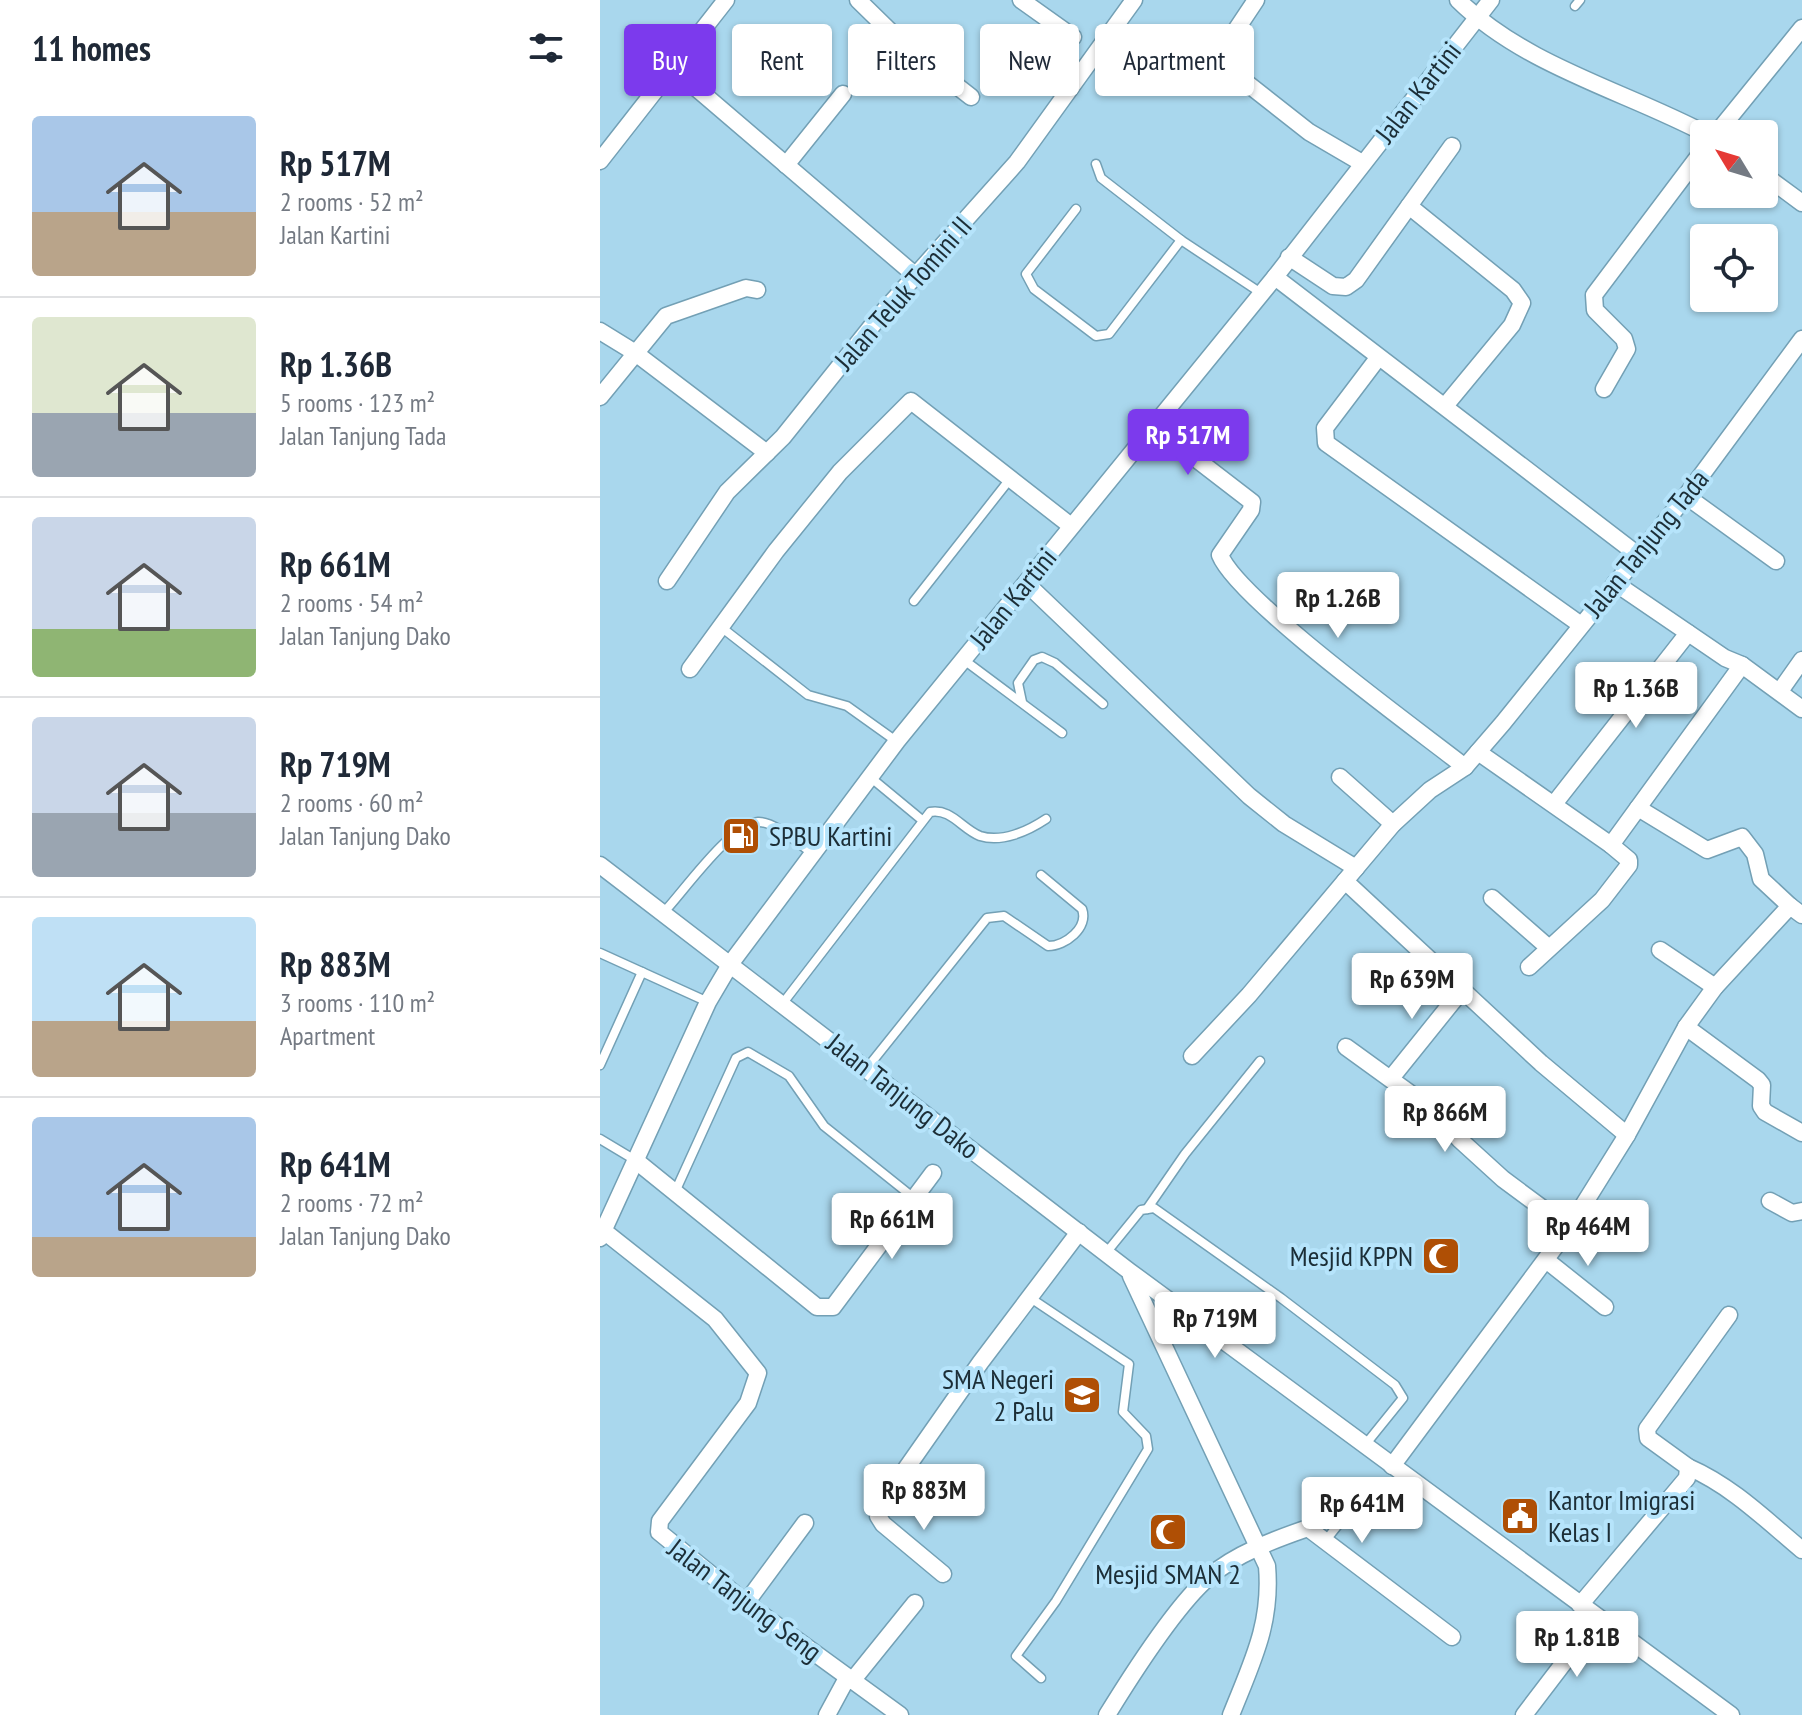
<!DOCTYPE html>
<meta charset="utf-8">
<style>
body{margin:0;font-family:"PT Sans Narrow",sans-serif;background:#f2f2f3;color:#1f2937;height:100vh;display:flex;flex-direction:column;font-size:30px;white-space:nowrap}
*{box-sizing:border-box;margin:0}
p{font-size:26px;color:#747a83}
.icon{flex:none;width:44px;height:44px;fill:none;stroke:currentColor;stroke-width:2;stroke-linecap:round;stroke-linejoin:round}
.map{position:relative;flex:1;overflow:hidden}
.details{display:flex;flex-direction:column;background:#fff;width:600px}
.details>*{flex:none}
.guide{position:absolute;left:24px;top:24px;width:760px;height:72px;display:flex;gap:16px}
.needle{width:52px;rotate:308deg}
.buttons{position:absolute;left:1090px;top:120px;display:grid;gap:16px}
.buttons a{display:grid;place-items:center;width:88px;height:88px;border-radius:8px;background:#fff;box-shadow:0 2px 6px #0004;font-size:40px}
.price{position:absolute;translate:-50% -68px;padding:0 18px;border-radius:8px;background:#fff;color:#222;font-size:26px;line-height:52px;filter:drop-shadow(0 2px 4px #0008)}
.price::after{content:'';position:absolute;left:50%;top:48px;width:24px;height:18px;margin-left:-12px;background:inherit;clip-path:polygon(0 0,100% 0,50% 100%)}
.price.active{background:#7c3aed;color:#fff}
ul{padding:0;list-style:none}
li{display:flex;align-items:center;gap:24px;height:200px;padding:0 32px}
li+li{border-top:2px solid #e0e1e3}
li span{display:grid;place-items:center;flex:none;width:224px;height:160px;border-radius:8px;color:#555}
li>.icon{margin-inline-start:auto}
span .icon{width:96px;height:96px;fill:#fffc;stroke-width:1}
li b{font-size:34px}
h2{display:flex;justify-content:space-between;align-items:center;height:96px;padding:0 32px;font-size:34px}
.tag{padding:0 28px;border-radius:8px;background:#fff;box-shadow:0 2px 6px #0004;font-size:28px;line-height:72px}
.tag.active{background:#7c3aed;color:#fff}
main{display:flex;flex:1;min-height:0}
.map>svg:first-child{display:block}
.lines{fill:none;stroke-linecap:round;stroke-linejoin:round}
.lane-casing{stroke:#73a0b5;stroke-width:11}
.street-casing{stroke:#73a0b5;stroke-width:19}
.lane{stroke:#fff;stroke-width:8}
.street{stroke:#fff;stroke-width:16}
.labels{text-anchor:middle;stroke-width:8;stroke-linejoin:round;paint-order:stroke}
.street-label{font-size:28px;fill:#1c2e37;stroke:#b6e4fb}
.poi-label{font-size:28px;fill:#1c2e37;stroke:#b6e4fb;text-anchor:start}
</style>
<main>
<section class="details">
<h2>11 homes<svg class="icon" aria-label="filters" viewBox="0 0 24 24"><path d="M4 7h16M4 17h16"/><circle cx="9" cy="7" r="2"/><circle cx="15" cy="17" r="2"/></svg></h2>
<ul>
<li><span style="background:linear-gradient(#a9c7e8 60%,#b9a48a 0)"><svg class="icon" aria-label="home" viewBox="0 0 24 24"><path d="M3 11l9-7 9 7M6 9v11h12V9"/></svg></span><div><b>Rp 517M</b><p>2 rooms · 52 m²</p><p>Jalan Kartini</p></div></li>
<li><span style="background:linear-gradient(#dfe7d0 60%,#9aa5b1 0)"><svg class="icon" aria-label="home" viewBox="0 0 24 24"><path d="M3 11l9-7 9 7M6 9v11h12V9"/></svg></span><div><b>Rp 1.36B</b><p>5 rooms · 123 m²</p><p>Jalan Tanjung Tada</p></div></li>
<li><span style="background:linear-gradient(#c9d6e8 70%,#8fb573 0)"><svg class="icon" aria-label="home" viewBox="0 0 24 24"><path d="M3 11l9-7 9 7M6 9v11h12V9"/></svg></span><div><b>Rp 661M</b><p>2 rooms · 54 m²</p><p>Jalan Tanjung Dako</p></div></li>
<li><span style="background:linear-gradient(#c9d6e8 60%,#9aa5b1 0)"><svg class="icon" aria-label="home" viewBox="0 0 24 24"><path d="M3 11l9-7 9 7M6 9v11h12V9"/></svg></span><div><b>Rp 719M</b><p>2 rooms · 60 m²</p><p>Jalan Tanjung Dako</p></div></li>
<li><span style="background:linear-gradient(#bfe0f5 65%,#b9a48a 0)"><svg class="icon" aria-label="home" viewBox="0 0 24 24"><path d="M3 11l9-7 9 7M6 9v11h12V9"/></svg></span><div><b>Rp 883M</b><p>3 rooms · 110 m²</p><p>Apartment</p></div></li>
<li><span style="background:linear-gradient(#a9c7e8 75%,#b9a48a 0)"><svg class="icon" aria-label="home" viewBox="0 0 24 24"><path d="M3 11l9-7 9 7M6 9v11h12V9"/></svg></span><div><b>Rp 641M</b><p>2 rooms · 72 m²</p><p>Jalan Tanjung Dako</p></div></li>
</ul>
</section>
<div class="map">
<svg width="1202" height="1715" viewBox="0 0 1202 1715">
<rect width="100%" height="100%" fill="#a9d7ed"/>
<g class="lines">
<defs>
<g id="lane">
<path d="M975,6L980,0"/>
<path d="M496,164L501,178L581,240L661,293"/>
<path d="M476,209L426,274L434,289L496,336L509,334L581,240"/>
<path d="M314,601L410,479"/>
<path d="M121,627L208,695L247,706L296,741"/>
<path d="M364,660L462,733"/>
<path d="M422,702L418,683L434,660L442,657L455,663L503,704"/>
<path d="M270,777L322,820"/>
<path d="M64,912C83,892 131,824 158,822C174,821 199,844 212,853"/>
<path d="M0,953L108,1002"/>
<path d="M183,1003L330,812C351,808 362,829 380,836C402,843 428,831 446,819"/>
<path d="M0,1065L42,972"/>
<path d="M267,1068L387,918L404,916L448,946C465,946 489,928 482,909L441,875"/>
<path d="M0,1139L35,1160"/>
<path d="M75,1192L136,1058L148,1052L189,1076L224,1126L314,1198"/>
<path d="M547,1209L585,1154L660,1061"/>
<path d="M506,1253L541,1210L554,1208L681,1298L795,1385L803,1398L765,1445"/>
<path d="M429,1297L529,1364L523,1412L546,1436L548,1449L456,1601L416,1656L441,1678"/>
<path d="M726,1540L757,1501"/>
</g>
<g id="street">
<path d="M258,0L302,43L371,97"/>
<path d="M421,0L473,37"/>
<path d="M656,0L626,45L625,66L709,132L762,163"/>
<path d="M858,0C925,66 1025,91 1106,134"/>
<path d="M74,69L316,276"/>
<path d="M1116,134L1202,28"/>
<path d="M0,161L126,0"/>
<path d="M186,165L243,94"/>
<path d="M1164,175L1202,203"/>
<path d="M809,206L913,290L922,303L912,325L845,406"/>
<path d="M689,257L733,286L746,287L756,280L852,146"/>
<path d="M675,277L1038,555"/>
<path d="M0,331L34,352L167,453"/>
<path d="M778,358L725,428L726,443L981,625"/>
<path d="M1004,389L1027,349L1024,339L995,310L994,295L1104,149"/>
<path d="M0,397L66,316L146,288L157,290"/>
<path d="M552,425L652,502L651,510L620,555C638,600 818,730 865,767"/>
<path d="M1086,496L1176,561"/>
<path d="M67,581L127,492L183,437L283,312L417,162L534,0"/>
<path d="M426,583L649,796L684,824L756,868"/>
<path d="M1015,583L1125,658L1142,665L1202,709"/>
<path d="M90,669L176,551L240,472L311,401L471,526"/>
<path d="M1180,691L1202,660"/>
<path d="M878,752L1011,845"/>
<path d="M740,777L793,824"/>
<path d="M954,804L1088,633"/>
<path d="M1038,808L1107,850L1142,837L1155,854L1161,879L1190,906"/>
<path d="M0,865L529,1271L1131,1715"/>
<path d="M745,881L941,1063L1027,1135"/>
<path d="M892,898L949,948"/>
<path d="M1060,950L1115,987"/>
<path d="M929,967L1002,900L1029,865V860L1011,845L1142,665"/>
<path d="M1086,1027L1158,1080L1162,1085L1161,1106L1165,1112L1202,1133"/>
<path d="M746,1047L833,1110L859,1139L903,1179L969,1228"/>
<path d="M592,1056L649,995L793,824L830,790L865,767L903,723L1086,496L1202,339"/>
<path d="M792,1077L862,990"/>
<path d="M35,1160L217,1307H233L333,1173"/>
<path d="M1170,1201L1192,1213L1202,1211"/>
<path d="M0,1228L115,1319L158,1373L148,1403L60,1521L59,1532L146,1603L300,1715"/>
<path d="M0,1238L108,1002L131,963L297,741L675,277L891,0"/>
<path d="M946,1260L1005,1307"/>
<path d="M531,1276L667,1566C672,1624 652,1662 631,1715"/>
<path d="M792,1466L969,1228L1027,1135L1086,1027L1115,987L1190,906L1202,915"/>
<path d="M1088,1467C1132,1486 1166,1520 1202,1550"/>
<path d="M343,1574L283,1524L278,1516L282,1503L380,1363L479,1232"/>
<path d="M146,1603L205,1523"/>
<path d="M980,1605L1087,1478L1088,1467L1048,1438L1047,1429L1129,1315"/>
<path d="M252,1681L315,1603"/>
<path d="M227,1715L247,1678"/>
<path d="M507,1715C531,1676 575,1606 609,1577C635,1554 676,1539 708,1528L852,1637"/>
<path d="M924,1715L998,1618"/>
</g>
</defs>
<use href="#lane" class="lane-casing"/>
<use href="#street" class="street-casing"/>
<use href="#lane" class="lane"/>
<use href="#street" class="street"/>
</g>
<defs>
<symbol id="fuel-square" viewBox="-11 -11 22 22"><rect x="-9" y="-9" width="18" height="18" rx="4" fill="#af4f05" stroke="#b6e4fb"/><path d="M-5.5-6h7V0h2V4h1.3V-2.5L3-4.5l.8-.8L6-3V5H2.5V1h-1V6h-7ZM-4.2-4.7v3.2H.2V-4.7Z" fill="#fff"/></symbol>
<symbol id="mosque-square" viewBox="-11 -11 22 22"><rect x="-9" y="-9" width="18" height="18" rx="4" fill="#af4f05" stroke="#b6e4fb"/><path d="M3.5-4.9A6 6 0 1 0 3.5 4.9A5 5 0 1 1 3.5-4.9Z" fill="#fff"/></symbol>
<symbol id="school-square" viewBox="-11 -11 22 22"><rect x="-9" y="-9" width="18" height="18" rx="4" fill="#af4f05" stroke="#b6e4fb"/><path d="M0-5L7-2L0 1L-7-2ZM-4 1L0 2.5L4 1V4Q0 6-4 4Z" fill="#fff"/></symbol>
<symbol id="civic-square" viewBox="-11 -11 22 22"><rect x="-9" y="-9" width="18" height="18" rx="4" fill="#af4f05" stroke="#b6e4fb"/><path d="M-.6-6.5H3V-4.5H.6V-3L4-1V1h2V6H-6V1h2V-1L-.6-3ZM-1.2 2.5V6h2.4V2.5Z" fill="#fff"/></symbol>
</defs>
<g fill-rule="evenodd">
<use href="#fuel-square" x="119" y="814" width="44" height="44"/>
<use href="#mosque-square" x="819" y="1234" width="44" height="44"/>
<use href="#school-square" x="460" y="1373" width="44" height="44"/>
<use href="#civic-square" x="898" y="1494" width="44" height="44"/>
<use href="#mosque-square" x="546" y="1510" width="44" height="44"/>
</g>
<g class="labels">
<g class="street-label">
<text transform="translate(818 92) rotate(-52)" y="10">Jalan Kartini</text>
<text transform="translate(303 293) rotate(-49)" y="10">Jalan Teluk Tomini II</text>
<text transform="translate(1046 543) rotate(-51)" y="10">Jalan Tanjung Tada</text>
<text transform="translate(413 598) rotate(-51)" y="10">Jalan Kartini</text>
<text transform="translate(303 1096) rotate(38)" y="10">Jalan Tanjung Dako</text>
<text transform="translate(145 1600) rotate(37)" y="10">Jalan Tanjung Seng</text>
</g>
<g class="poi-label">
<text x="169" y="846">SPBU Kartini</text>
<text x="813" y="1266" text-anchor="end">Mesjid KPPN</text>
<text x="454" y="1389" text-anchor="end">SMA Negeri<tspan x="454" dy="32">2 Palu</tspan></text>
<text x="948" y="1510">Kantor Imigrasi<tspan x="948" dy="32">Kelas I</tspan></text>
<text x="568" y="1584" text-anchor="middle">Mesjid SMAN 2</text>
</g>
</g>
</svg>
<div class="buttons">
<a><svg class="needle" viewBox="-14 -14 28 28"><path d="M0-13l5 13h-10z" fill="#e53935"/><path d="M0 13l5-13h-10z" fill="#747a83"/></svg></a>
<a><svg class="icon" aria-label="locate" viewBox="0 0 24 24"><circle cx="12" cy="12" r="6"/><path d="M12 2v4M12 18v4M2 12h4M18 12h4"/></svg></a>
</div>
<b class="price active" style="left:588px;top:477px">Rp 517M</b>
<b class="price" style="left:738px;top:640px">Rp 1.26B</b>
<b class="price" style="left:1036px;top:730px">Rp 1.36B</b>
<b class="price" style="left:812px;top:1021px">Rp 639M</b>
<b class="price" style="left:845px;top:1154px">Rp 866M</b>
<b class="price" style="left:292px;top:1261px">Rp 661M</b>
<b class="price" style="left:988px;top:1268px">Rp 464M</b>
<b class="price" style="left:615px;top:1360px">Rp 719M</b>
<b class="price" style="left:324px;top:1532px">Rp 883M</b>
<b class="price" style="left:762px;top:1545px">Rp 641M</b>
<b class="price" style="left:977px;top:1679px">Rp 1.81B</b>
<div class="guide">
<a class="tag active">Buy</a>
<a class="tag">Rent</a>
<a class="tag">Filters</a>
<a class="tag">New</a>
<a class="tag">Apartment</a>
</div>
</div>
</main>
